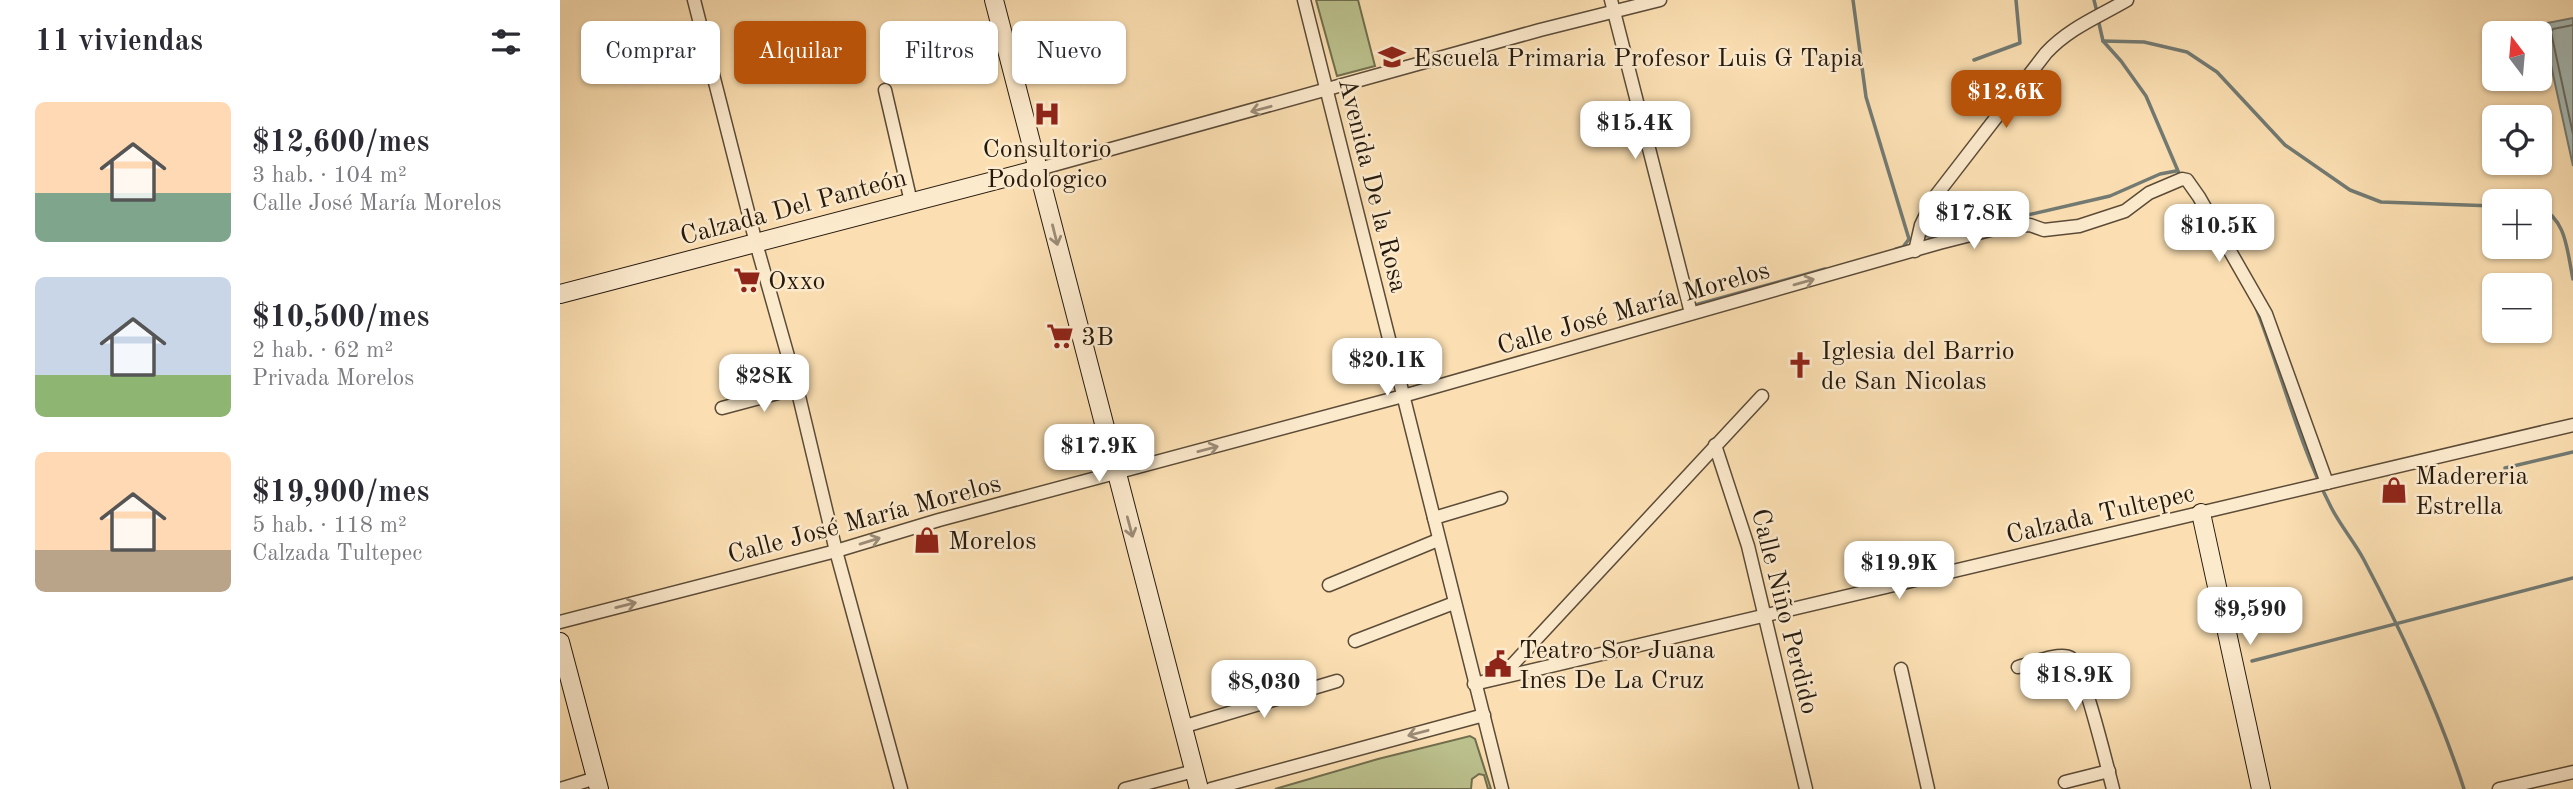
<!DOCTYPE html>
<html lang="es">
<meta charset="utf-8">
<style>
body{margin:0;font-family:"Old Standard TT",serif;background:#f7f7f7;color:#2b2b33;height:100vh;display:flex;flex-direction:column;font-size:26px;white-space:nowrap}
*{box-sizing:border-box;margin:0}
p{font-size:23px;color:#7c7c81}
.icon{flex:none;width:38px;height:38px;fill:none;stroke:currentColor;stroke-width:2;stroke-linecap:round;stroke-linejoin:round}
.map{position:relative;flex:1;overflow:hidden}
.details{display:flex;flex-direction:column;background:#fff;width:560px}
.details>*{flex:none}
.top-card{position:absolute;left:21px;top:21px;width:665px;height:63px;display:flex;gap:14px}
.needle{width:46px;rotate:344deg}
.tools{position:absolute;left:1922px;top:21px;display:grid;gap:14px}
.tools a{display:grid;place-items:center;width:70px;height:70px;border-radius:10px;background:#fff;box-shadow:0 2px 5px #0004;font-size:35px}
.price{position:absolute;translate:-50% -60px;padding:0 16px;border-radius:14px;background:#fff;color:#222;font-size:23px;line-height:46px;filter:drop-shadow(0 2px 4px #0008)}
.price::after{content:'';position:absolute;left:50%;top:42px;width:21px;height:16px;margin-left:-10px;background:inherit;clip-path:polygon(0 0,100% 0,50% 100%)}
.price.on{background:#b45309;color:#fff}
ul{padding:0;list-style:none}
li{display:flex;align-items:center;gap:21px;height:175px;padding:0 35px}
li span{display:grid;place-items:center;flex:none;width:196px;height:140px;border-radius:10px;color:#555}
li>.icon{margin-inline-start:auto}
span .icon{width:84px;height:84px;fill:#fffc;stroke-width:1}
li b{font-size:30px}
h2{display:flex;justify-content:space-between;align-items:center;height:84px;padding:0 35px;font-size:30px}
.chip{padding:0 24px;border-radius:10px;background:#fff;box-shadow:0 2px 5px #0004;font-size:24px;line-height:63px}
.chip.on{background:#b45309;color:#fff}
main{display:flex;flex:1;min-height:0}
.map>svg:first-child{display:block}
.green{fill:#bcc28e;stroke:#716e4e;stroke-width:2}
.water{fill:#a4bab7;stroke:#727a73;stroke-width:2}
.lines{fill:none;stroke-linecap:round;stroke-linejoin:round}
.shore{stroke:#656a62;stroke-width:2}
.stream{stroke:#727a73;stroke-width:3.5}
.minor-casing{stroke:#5b4b37;stroke-width:15}
.secondary-casing{stroke:#261a0e;stroke-width:20}
.minor{stroke:#fceacd;stroke-width:12}
.secondary{stroke:#fceacd;stroke-width:18}
.oneway{stroke:#9c8c77}
.labels{text-anchor:middle;stroke-width:5;stroke-linejoin:round;paint-order:stroke}
.poi-label{font-size:26px;fill:#261a0e;stroke:#fceacd;text-anchor:start}
.street-label{font-size:26px;fill:#261a0e;stroke:#fceacd}
</style>
<main>
<section class="details">
<h2>11 viviendas<svg class="icon" aria-label="filters" viewBox="0 0 24 24"><path d="M4 7h16M4 17h16"/><circle cx="9" cy="7" r="2"/><circle cx="15" cy="17" r="2"/></svg></h2>
<ul>
<li><span style="background:linear-gradient(#ffd9b3 65%,#7fa58c 0)"><svg class="icon" aria-label="home" viewBox="0 0 24 24"><path d="M3 11l9-7 9 7M6 9v11h12V9"/></svg></span><div><b>$12,600/mes</b><p>3 hab. · 104 m²</p><p>Calle José María Morelos</p></div></li>
<li><span style="background:linear-gradient(#c9d6e8 70%,#8fb573 0)"><svg class="icon" aria-label="home" viewBox="0 0 24 24"><path d="M3 11l9-7 9 7M6 9v11h12V9"/></svg></span><div><b>$10,500/mes</b><p>2 hab. · 62 m²</p><p>Privada Morelos</p></div></li>
<li><span style="background:linear-gradient(#ffd9b3 70%,#b9a48a 0)"><svg class="icon" aria-label="home" viewBox="0 0 24 24"><path d="M3 11l9-7 9 7M6 9v11h12V9"/></svg></span><div><b>$19,900/mes</b><p>5 hab. · 118 m²</p><p>Calzada Tultepec</p></div></li>
</ul>
</section>
<div class="map">
<svg width="2013" height="789" viewBox="0 0 2013 789">
<rect width="100%" height="100%" fill="#fbdfb2"/>
<filter id="stains"><feTurbulence type="fractalNoise" baseFrequency=".00286" numOctaves="4"/><feColorMatrix values="0 0 0 0 .2 0 0 0 0 .09 0 0 0 0 .02 0 0 0 .5 -.17"/></filter>
<radialGradient id="worn" r=".72"><stop offset=".6" stop-color="#630" stop-opacity="0"/><stop offset="1" stop-color="#630" stop-opacity=".3"/></radialGradient>
<g class="green">
<path d="M756,0H798L815,66L777,76Z"/>
<path d="M910,736L915,739L931,789H928L924,775L919,774L912,779L911,789H715L818,759Z"/>
</g>
<path class="water" d="M2013,18V166L1982,24Z"/>
<g class="lines">
<path class="shore" d="M2013,25L1993,29L1991,32L2013,134"/>
<g class="stream">
<path d="M1293,0L1306,97L1349,239L1343,247L1336,249"/>
<path d="M1534,0L1537,12"/>
<path d="M1538,19L1543,41L1561,61L1586,96L1621,178"/>
<path d="M1543,41L1584,42L1627,52L1657,72L1725,145L1790,190L1821,202L1934,206"/>
<path d="M1414,60L1460,43L1456,0"/>
<path d="M1979,207C2007,219 2007,252 2013,279"/>
<path d="M1446,220L1550,196L1600,174L1616,171"/>
<path d="M1361,235L1378,237L1408,230"/>
<path d="M1135,305L1265,269"/>
<path d="M1695,305C1721,371 1738,442 1770,505C1779,524 1794,541 1804,560C1843,634 1878,709 1904,789"/>
<path d="M1945,468L2013,452"/>
<path d="M1692,661L2013,578"/>
</g>
<defs>
<g id="minor">
<path d="M134,0L196,243L237,388L276,551L341,789"/>
<path d="M744,0L942,789"/>
<path d="M1051,0L1131,313"/>
<path d="M325,90L351,202"/>
<path d="M479,169L980,30L1100,0"/>
<path d="M1355,251L1361,225L1374,198L1486,53C1509,28 1538,17 1567,0"/>
<path d="M162,408L237,388"/>
<path d="M1155,445L1188,546L1246,789"/>
<path d="M874,518L941,498"/>
<path d="M769,585L878,540"/>
<path d="M0,622L276,551L379,520L843,396L1379,243L1446,226L1470,225L1484,230L1519,226L1565,211L1589,193L1622,179L1627,180L1639,197L1706,314L1767,483"/>
<path d="M795,641L894,603"/>
<path d="M1458,667C1470,664 1500,651 1511,658C1523,666 1548,770 1553,789"/>
<path d="M1341,669L1368,789"/>
<path d="M941,677L1202,396"/>
<path d="M914,684L2013,425"/>
<path d="M622,727L777,681"/>
<path d="M1505,782L1549,771"/>
<path d="M0,789L36,778"/>
<path d="M565,789L634,771"/>
<path d="M651,789L924,715"/>
<path d="M1939,789L2013,772"/>
</g>
<g id="secondary">
<path d="M434,0L639,789"/>
<path d="M0,294L479,169"/>
<path d="M1641,513L1701,789"/>
<path d="M0,642L39,789"/>
</g>
</defs>
<use href="#minor" class="minor-casing"/>
<use href="#secondary" class="secondary-casing"/>
<use href="#minor" class="minor"/>
<use href="#secondary" class="secondary"/>
</g>
<defs><path id="oneway-shaft" d="M-6 0H5M1.5-3L5.5 0L1.5 3" fill="none" stroke-width="1.6" stroke-linecap="round" stroke-linejoin="round" transform="scale(1.75)"/></defs>
<g class="oneway">
<use href="#oneway-shaft" transform="translate(701 109) rotate(165)"/>
<use href="#oneway-shaft" transform="translate(495 235) rotate(76)"/>
<use href="#oneway-shaft" transform="translate(1244 282) rotate(-16)"/>
<use href="#oneway-shaft" transform="translate(648 449) rotate(-15)"/>
<use href="#oneway-shaft" transform="translate(570 527) rotate(75)"/>
<use href="#oneway-shaft" transform="translate(310 541) rotate(-17)"/>
<use href="#oneway-shaft" transform="translate(66 605) rotate(-14)"/>
<use href="#oneway-shaft" transform="translate(858 733) rotate(165)"/>
</g>
<defs>
<symbol id="school-bare" viewBox="-9 -9 18 18"><path d="M0-5L7-2L0 1L-7-2ZM-4 1L0 2.5L4 1V4Q0 6-4 4Z" fill="#8f2418" stroke="#fceacd" stroke-width="2.5" paint-order="stroke"/></symbol>
<symbol id="hospital-bare" viewBox="-9 -9 18 18"><path d="M-5-5h3v3.5h4V-5h3V5h-3V1.5h-4V5h-3Z" fill="#8f2418" stroke="#fceacd" stroke-width="2.5" paint-order="stroke"/></symbol>
<symbol id="supermarket-bare" viewBox="-9 -9 18 18"><path d="M-6-5.5h2.5l.6 2H6L4.5 2H-2.5L-4.4-4H-6ZM-1.5 3.2a1.3 1.3 0 1 0 .1 0ZM3 3.2a1.3 1.3 0 1 0 .1 0Z" fill="#8f2418" stroke="#fceacd" stroke-width="2.5" paint-order="stroke"/></symbol>
<symbol id="church-bare" viewBox="-9 -9 18 18"><path d="M-1.2-6h2.4v3.5h3.3v2.4h-3.3V6h-2.4V-.1h-3.3v-2.4h3.3Z" fill="#8f2418" stroke="#fceacd" stroke-width="2.5" paint-order="stroke"/></symbol>
<symbol id="shop-bare" viewBox="-9 -9 18 18"><path d="M-5-2.5h2.3a2.7 3.5 0 0 1 5.4 0H5L5.5 6h-11ZM-1.5-2.5h3a1.5 2.3 0 0 0-3 0Z" fill="#8f2418" stroke="#fceacd" stroke-width="2.5" paint-order="stroke"/></symbol>
<symbol id="civic-bare" viewBox="-9 -9 18 18"><path d="M-.6-6.5H3V-4.5H.6V-3L4-1V1h2V6H-6V1h2V-1L-.6-3ZM-1.2 2.5V6h2.4V2.5Z" fill="#8f2418" stroke="#fceacd" stroke-width="2.5" paint-order="stroke"/></symbol>
</defs>
<g fill-rule="evenodd">
<use href="#school-bare" x="813" y="38" width="38" height="38"/>
<use href="#hospital-bare" x="468" y="95" width="38" height="38"/>
<use href="#supermarket-bare" x="168" y="261" width="38" height="38"/>
<use href="#supermarket-bare" x="481" y="317" width="38" height="38"/>
<use href="#church-bare" x="1221" y="346" width="38" height="38"/>
<use href="#shop-bare" x="1815" y="471" width="38" height="38"/>
<use href="#shop-bare" x="348" y="521" width="38" height="38"/>
<use href="#civic-bare" x="919" y="645" width="38" height="38"/>
</g>
<g class="labels">
<g class="poi-label">
<text x="853" y="66">Escuela Primaria Profesor Luis G Tapia</text>
<text x="487" y="157" text-anchor="middle">Consultorio<tspan x="487" dy="30">Podologico</tspan></text>
<text x="208" y="289">Oxxo</text>
<text x="521" y="345">3B</text>
<text x="1261" y="359">Iglesia del Barrio<tspan x="1261" dy="30">de San Nicolas</tspan></text>
<text x="1855" y="484">Madereria<tspan x="1855" dy="30">Estrella</tspan></text>
<text x="388" y="549">Morelos</text>
<text x="959" y="658">Teatro Sor Juana<tspan x="959" dy="30">Ines De La Cruz</tspan></text>
</g>
<g class="street-label">
<text transform="translate(814 185) rotate(76)" y="9">Avenida De la Rosa</text>
<text transform="translate(233 206) rotate(-15)" y="9">Calzada Del Panteón</text>
<text transform="translate(1073 307) rotate(-16)" y="9">Calle José María Morelos</text>
<text transform="translate(1540 513) rotate(-13)" y="9">Calzada Tultepec</text>
<text transform="translate(304 518) rotate(-15)" y="9">Calle José María Morelos</text>
<text transform="translate(1226 611) rotate(76)" y="9">Calle Niño Perdido</text>
</g>
</g>
<rect width="100%" height="100%" filter="url(#stains)"/>
<rect width="100%" height="100%" fill="url(#worn)"/>
</svg>
<div class="tools">
<a><svg class="needle" viewBox="-14 -14 28 28"><path d="M0-13l5 13h-10z" fill="#e53935"/><path d="M0 13l5-13h-10z" fill="#7c7c81"/></svg></a>
<a><svg class="icon" aria-label="locate" viewBox="0 0 24 24"><circle cx="12" cy="12" r="6"/><path d="M12 2v4M12 18v4M2 12h4M18 12h4"/></svg></a>
<a>+</a>
<a>−</a>
</div>
<b class="price on" style="left:1446px;top:130px">$12.6K</b>
<b class="price" style="left:1075px;top:161px">$15.4K</b>
<b class="price" style="left:1414px;top:251px">$17.8K</b>
<b class="price" style="left:1659px;top:264px">$10.5K</b>
<b class="price" style="left:827px;top:398px">$20.1K</b>
<b class="price" style="left:204px;top:414px">$28K</b>
<b class="price" style="left:539px;top:484px">$17.9K</b>
<b class="price" style="left:1339px;top:601px">$19.9K</b>
<b class="price" style="left:1690px;top:647px">$9,590</b>
<b class="price" style="left:1515px;top:713px">$18.9K</b>
<b class="price" style="left:704px;top:720px">$8,030</b>
<div class="top-card">
<a class="chip">Comprar</a>
<a class="chip on">Alquilar</a>
<a class="chip">Filtros</a>
<a class="chip">Nuevo</a>
</div>
</div>
</main>
